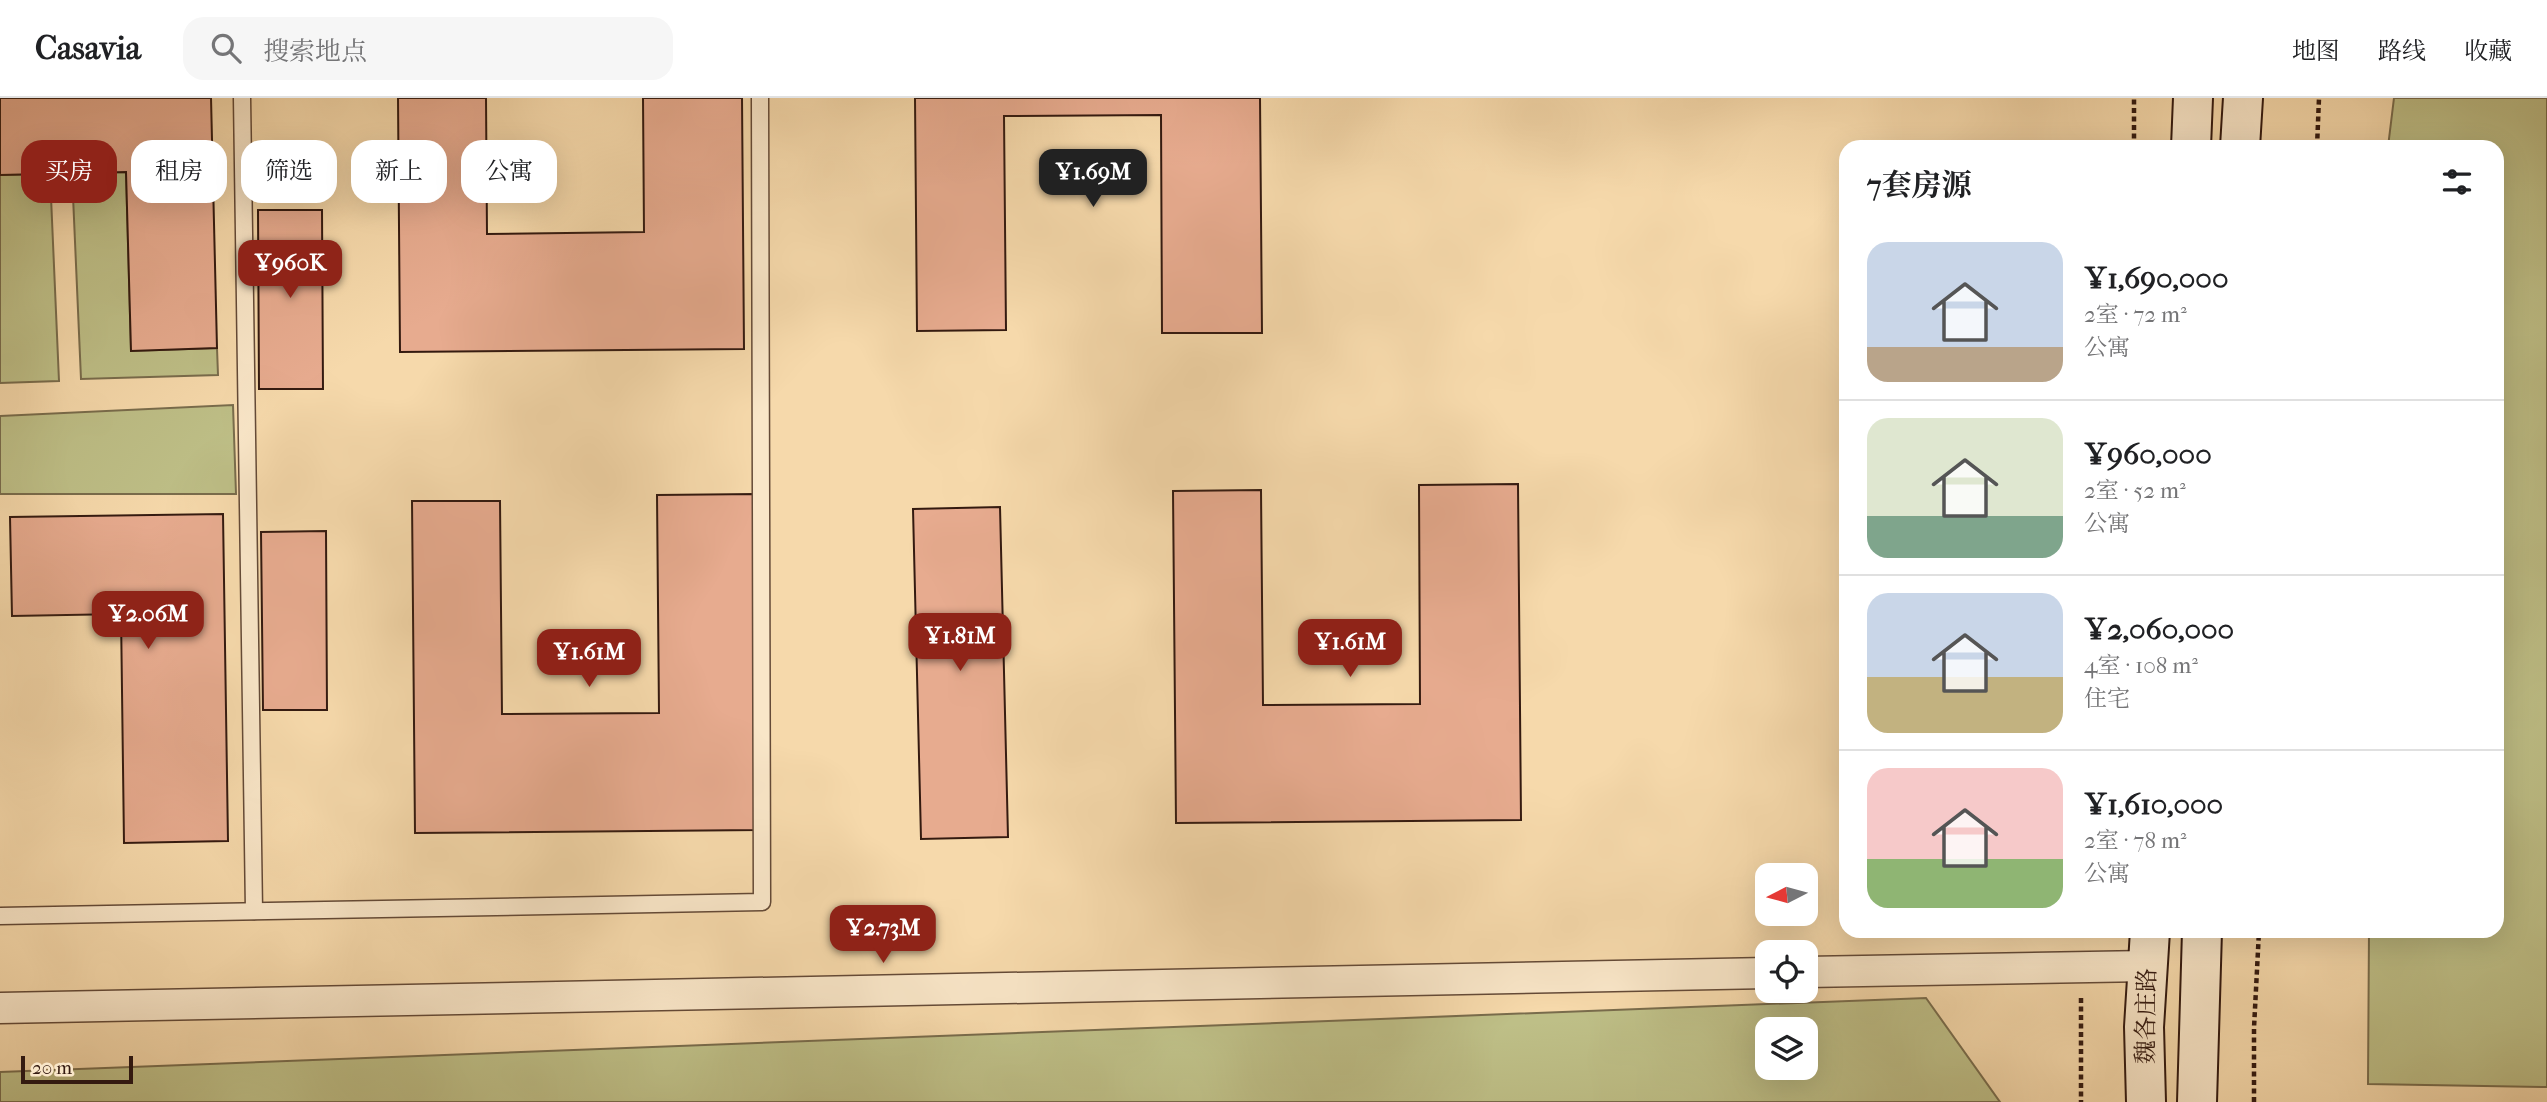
<!DOCTYPE html>
<html lang="zh">
<meta charset="utf-8">
<style>
body{margin:0;font-family:"IM FELL French Canon","Noto Serif SC",serif;background:#f6f6f6;color:#202124;height:100vh;display:flex;flex-direction:column;font-size:26px;white-space:nowrap}
*{box-sizing:border-box;margin:0}
p{font-size:23px;color:#757577}
.icon{flex:none;width:38px;height:38px;fill:none;stroke:currentColor;stroke-width:2;stroke-linecap:round;stroke-linejoin:round}
.map{position:relative;flex:1;overflow:hidden}
.panel{position:absolute;left:1839px;top:42px;width:665px;height:798px;display:flex;flex-direction:column;background:#fff;border-radius:21px;box-shadow:0 7px 28px #0002}
.panel>*{flex:none}
.top-card{position:absolute;left:21px;top:42px;width:665px;height:63px;display:flex;gap:14px}
.needle{width:46px;rotate:264deg}
.buttons{position:absolute;left:1755px;top:765px;display:grid;gap:14px}
.buttons a{display:grid;place-items:center;width:63px;height:63px;border-radius:14px;background:#fff;box-shadow:0 7px 28px #0002;font-size:35px}
.scale{position:absolute;left:21px;bottom:18px;width:112px;box-sizing:border-box;padding-left:7px;border:4px solid #341a10;border-top:0;font-size:19px;line-height:24px;white-space:nowrap;color:#341a10;-webkit-text-stroke:5px #f9e6c8;paint-order:stroke}
.price{position:absolute;translate:-50% -60px;padding:0 16px;border-radius:14px;background:#8f2418;color:#fff;font-size:23px;line-height:46px;filter:drop-shadow(0 2px 4px #0008)}
.price::after{content:'';position:absolute;left:50%;top:42px;width:21px;height:16px;margin-left:-10px;background:inherit;clip-path:polygon(0 0,100% 0,50% 100%)}
.price.on{background:#222;color:#fff}
ul{padding:0;list-style:none}
li{display:flex;align-items:center;gap:21px;height:175px;padding:0 28px}
li+li{border-top:2px solid #e0e0e0}
li span{display:grid;place-items:center;flex:none;width:196px;height:140px;border-radius:21px;color:#555}
li>.icon{margin-inline-start:auto}
span .icon{width:84px;height:84px;fill:#fffc;stroke-width:1}
li b{font-size:30px}
h2{display:flex;justify-content:space-between;align-items:center;height:84px;padding:0 28px;font-size:30px}
.chip{padding:0 24px;border-radius:21px;background:#fff;box-shadow:0 7px 28px #0002;font-size:24px;line-height:63px}
.chip.on{background:#8f2418;color:#fff}
header{display:flex;align-items:center;gap:42px;box-sizing:border-box;height:98px;padding:0 35px;background:#fff;border-bottom:2px solid #e0e0e0}
header strong{font-size:33px}
nav{display:flex;gap:38px;margin-inline-start:auto;font-size:24px}
.search{width:490px;height:63px;background:#f6f6f6;display:flex;align-items:center;gap:18px;box-sizing:border-box;padding:0 24px;border-radius:21px;color:#757577;font-size:26px}
.map>svg:first-child{display:block}
.green{fill:#bebf87;stroke:#796c4c;stroke-width:2;fill-rule:evenodd}
.building{fill:#e7ab8f;stroke:#341a10;stroke-width:2}
.lines{fill:none;stroke-linecap:round;stroke-linejoin:round}
.lane-casing{stroke:#644a37;stroke-width:19}
.street-casing{stroke:#644a37;stroke-width:33}
.secondary-casing{stroke:#341a10;stroke-width:42}
.path{stroke:#341a10;stroke-width:4.5;stroke-dasharray:5 3.5;stroke-linecap:butt}
.lane{stroke:#f9e6c8;stroke-width:16}
.street{stroke:#f9e6c8;stroke-width:30}
.secondary{stroke:#f9e6c8;stroke-width:38}
.labels{text-anchor:middle;stroke-width:5;stroke-linejoin:round;paint-order:stroke}
.street-label{font-size:24px;fill:#341a10;stroke:#f9e6c8}
</style>
<header>
<strong>Casavia</strong>
<div class="search"><svg class="icon" aria-label="search" viewBox="0 0 24 24"><circle cx="10" cy="10" r="6"/><path d="M15 15l6 6"/></svg>搜索地点</div>
<nav><a>地图</a><a>路线</a><a>收藏</a></nav>
</header>
<div class="map">
<svg width="2547" height="1004" viewBox="0 0 2547 1004">
<rect width="100%" height="100%" fill="#f6d9ab"/>
<filter id="stains"><feTurbulence type="fractalNoise" baseFrequency=".00286" numOctaves="4"/><feColorMatrix values="0 0 0 0 .2 0 0 0 0 .09 0 0 0 0 .02 0 0 0 .5 -.17"/></filter>
<radialGradient id="worn" r=".72"><stop offset=".6" stop-color="#630" stop-opacity="0"/><stop offset="1" stop-color="#630" stop-opacity=".3"/></radialGradient>
<g class="green">
<path d="M2394,0H2547V989L2368,986L2369,833H2497V49H2388Z"/>
<path d="M126,74L131,253L217,250L218,277L81,281L72,75Z"/>
<path d="M50,76L59,283L0,285V77Z"/>
<path d="M233,307L236,396H0V318Z"/>
<path d="M1926,900L2000,1004H0V974ZM1806,931V970H1768V931Z"/>
</g>
<g class="building">
<path d="M0,0H211L217,250L131,253L126,74L0,77Z"/>
<path d="M398,0H486L487,136L644,134L643,0H742L744,251L400,254Z"/>
<path d="M915,0H1260L1262,235H1162L1161,17L1004,18L1006,232L917,233Z"/>
<path d="M258,112H322L323,291H259Z"/>
<path d="M1518,386L1521,722L1176,725L1173,393L1261,392L1263,607L1420,606L1419,387Z"/>
<path d="M756,396L759,732L415,735L412,403H500L502,616L659,615L657,397Z"/>
<path d="M1000,409L1008,739L921,741L913,411Z"/>
<path d="M223,416L228,743L124,745L121,516L12,518L10,419Z"/>
<path d="M326,433L327,612H263L261,434Z"/>
</g>
<g class="lines">
<defs>
<g id="lane">
<path d="M242,0L254,813"/>
<path d="M0,818L762,804L760,0"/>
</g>
<g id="street">
<path d="M1806,874L2147,868"/>
<path d="M0,910L1768,875"/>
</g>
<g id="secondary">
<path d="M2191,49L2193,0"/>
<path d="M2240,49L2243,0"/>
<path d="M2146,1004L2144,929L2150,833"/>
<path d="M2197,1004L2202,833"/>
</g>
</defs>
<use href="#lane" class="lane-casing"/>
<use href="#street" class="street-casing"/>
<use href="#secondary" class="secondary-casing"/>
<g class="path">
<path d="M2134,49V0"/>
<path d="M2317,49L2319,0"/>
<path d="M2081,900V1004"/>
<path d="M2254,1004V930L2259,833"/>
</g>
<use href="#lane" class="lane"/>
<use href="#street" class="street"/>
<use href="#secondary" class="secondary"/>
</g>
<g class="labels">
<g class="street-label">
<text transform="translate(2146 918) rotate(-89)" y="8">魏各庄路</text>
</g>
</g>
<rect width="100%" height="100%" filter="url(#stains)"/>
<rect width="100%" height="100%" fill="url(#worn)"/>
</svg>
<div class="buttons">
<a><svg class="needle" viewBox="-14 -14 28 28"><path d="M0-13l5 13h-10z" fill="#e53935"/><path d="M0 13l5-13h-10z" fill="#757577"/></svg></a>
<a><svg class="icon" aria-label="locate" viewBox="0 0 24 24"><circle cx="12" cy="12" r="6"/><path d="M12 2v4M12 18v4M2 12h4M18 12h4"/></svg></a>
<a><svg class="icon" aria-label="layers" viewBox="0 0 24 24"><path d="M12 4l9 5-9 5-9-5zM3 14l9 5 9-5"/></svg></a>
</div>
<div class="scale">20 m</div>
<b class="price on" style="left:1093px;top:111px">¥1.69M</b>
<b class="price" style="left:290px;top:202px">¥960K</b>
<b class="price" style="left:148px;top:553px">¥2.06M</b>
<b class="price" style="left:960px;top:575px">¥1.81M</b>
<b class="price" style="left:1350px;top:581px">¥1.61M</b>
<b class="price" style="left:589px;top:591px">¥1.61M</b>
<b class="price" style="left:883px;top:867px">¥2.73M</b>
<div class="top-card">
<a class="chip on">买房</a>
<a class="chip">租房</a>
<a class="chip">筛选</a>
<a class="chip">新上</a>
<a class="chip">公寓</a>
</div>
<section class="panel">
<h2>7套房源<svg class="icon" aria-label="filters" viewBox="0 0 24 24"><path d="M4 7h16M4 17h16"/><circle cx="9" cy="7" r="2"/><circle cx="15" cy="17" r="2"/></svg></h2>
<ul>
<li><span style="background:linear-gradient(#c9d6e8 75%,#b9a48a 0)"><svg class="icon" aria-label="home" viewBox="0 0 24 24"><path d="M3 11l9-7 9 7M6 9v11h12V9"/></svg></span><div><b>¥1,690,000</b><p>2室 · 72 m²</p><p>公寓</p></div></li>
<li><span style="background:linear-gradient(#dfe7d0 70%,#7fa58c 0)"><svg class="icon" aria-label="home" viewBox="0 0 24 24"><path d="M3 11l9-7 9 7M6 9v11h12V9"/></svg></span><div><b>¥960,000</b><p>2室 · 52 m²</p><p>公寓</p></div></li>
<li><span style="background:linear-gradient(#c9d6e8 60%,#c2b280 0)"><svg class="icon" aria-label="home" viewBox="0 0 24 24"><path d="M3 11l9-7 9 7M6 9v11h12V9"/></svg></span><div><b>¥2,060,000</b><p>4室 · 108 m²</p><p>住宅</p></div></li>
<li><span style="background:linear-gradient(#f6c9c9 65%,#8fb573 0)"><svg class="icon" aria-label="home" viewBox="0 0 24 24"><path d="M3 11l9-7 9 7M6 9v11h12V9"/></svg></span><div><b>¥1,610,000</b><p>2室 · 78 m²</p><p>公寓</p></div></li>
</ul>
</section>
</div>
